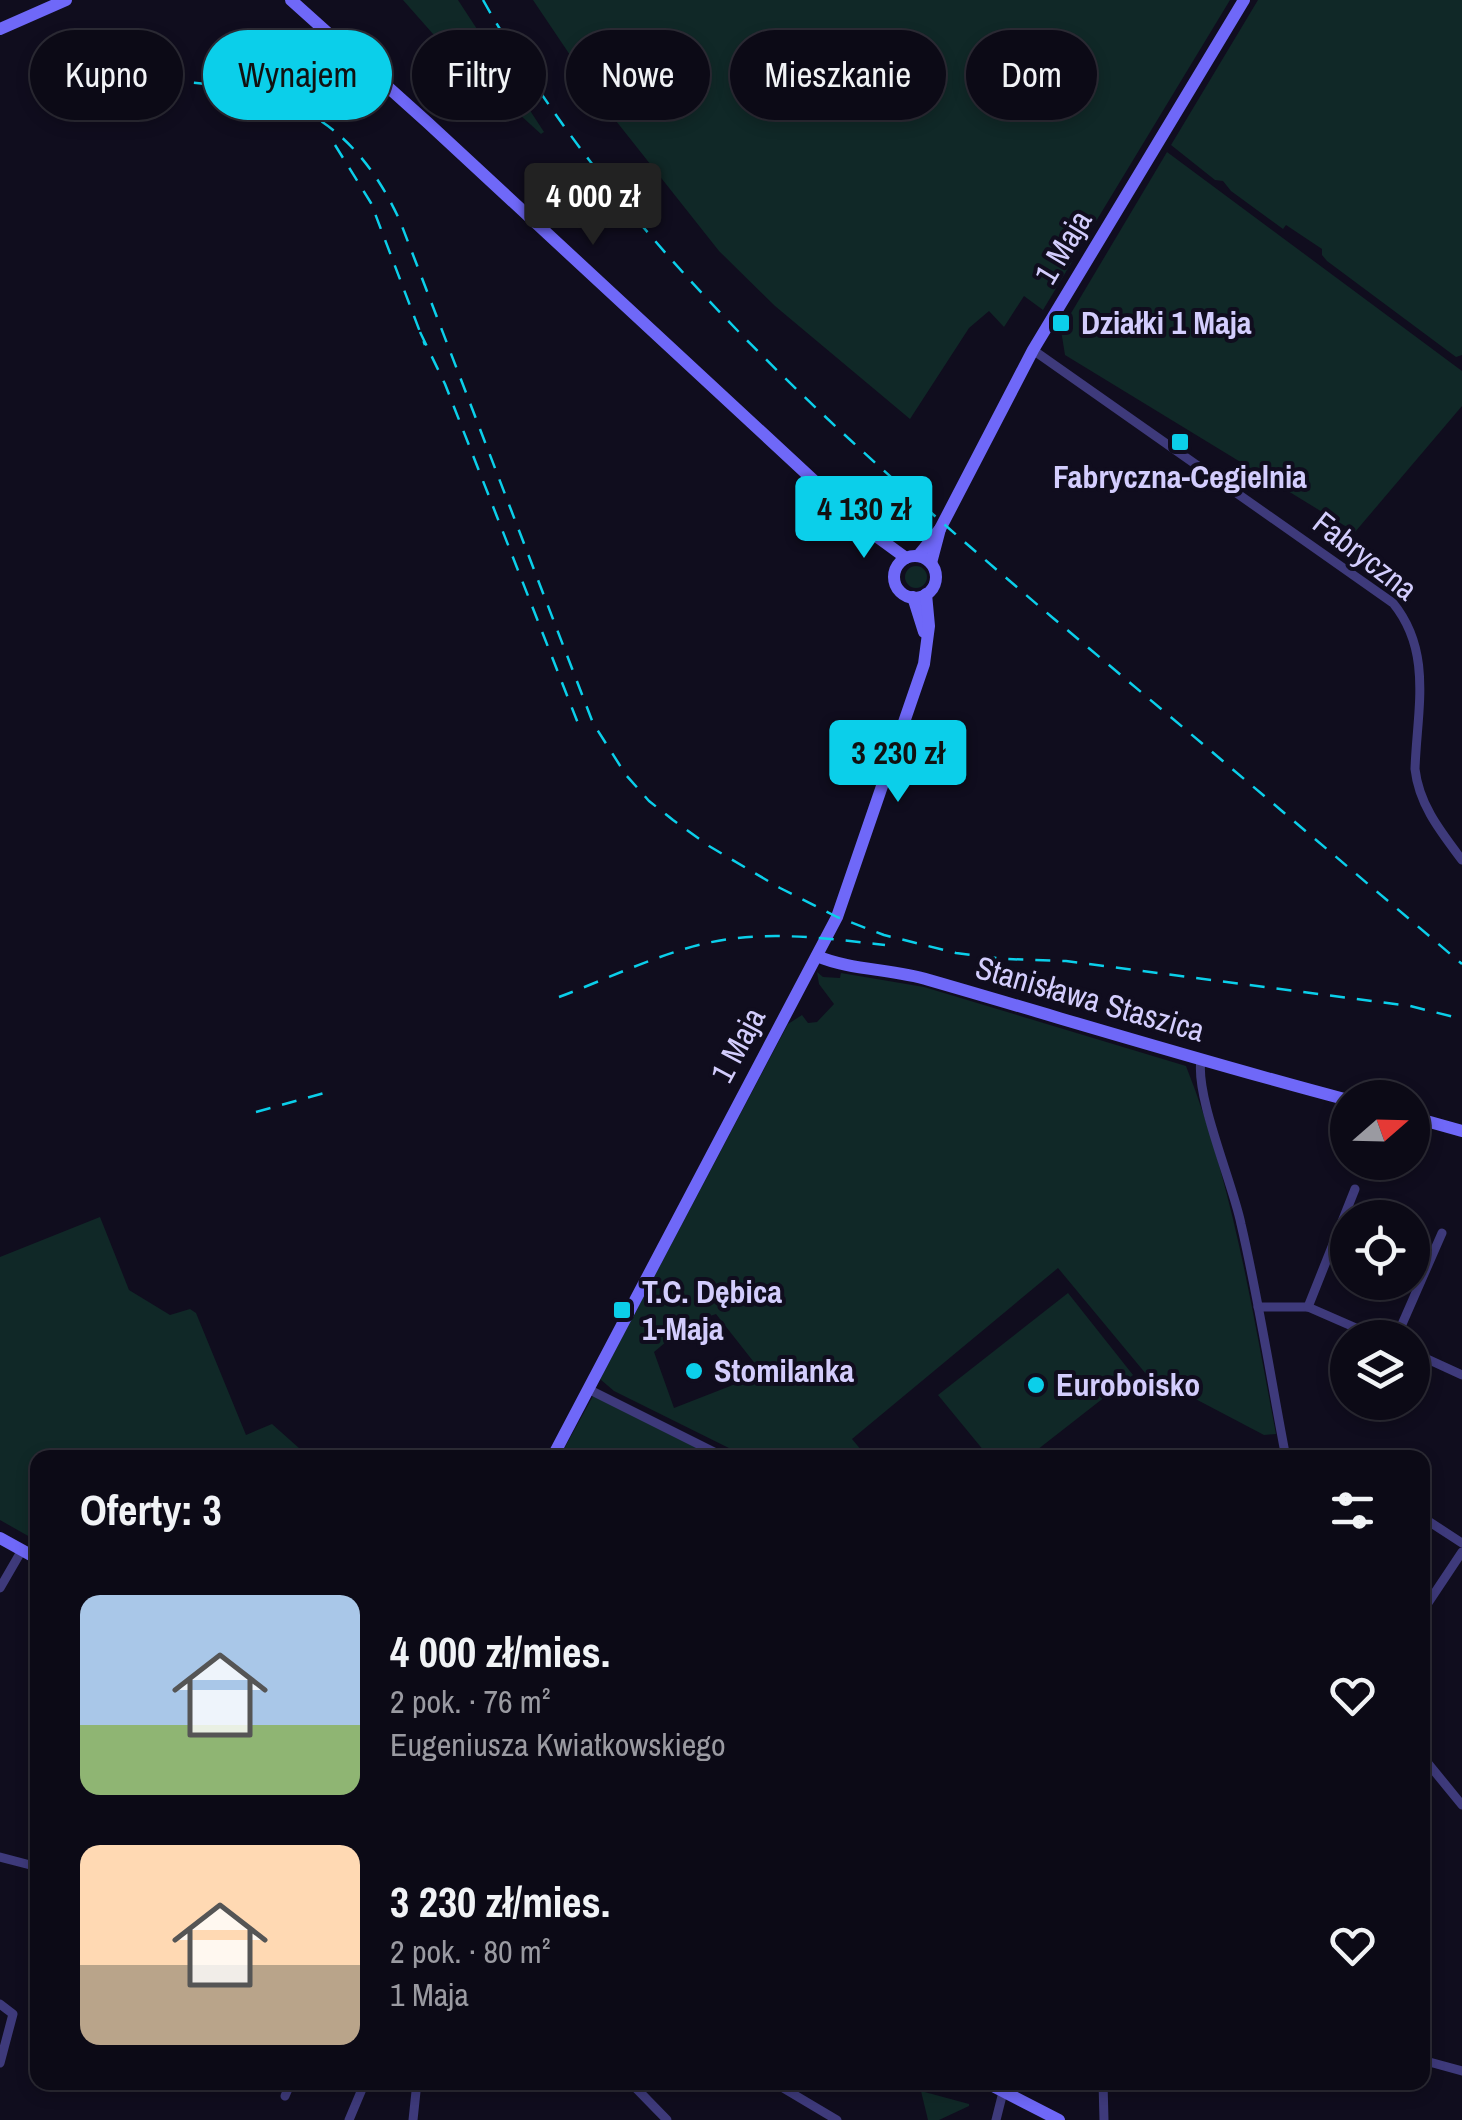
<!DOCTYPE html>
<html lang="pl">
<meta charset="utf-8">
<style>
body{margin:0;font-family:"Archivo Narrow",sans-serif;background:#15131f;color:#f1f3f6;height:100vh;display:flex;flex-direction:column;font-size:38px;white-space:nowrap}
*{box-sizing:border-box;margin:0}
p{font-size:32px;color:#9a9aa1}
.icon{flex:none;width:55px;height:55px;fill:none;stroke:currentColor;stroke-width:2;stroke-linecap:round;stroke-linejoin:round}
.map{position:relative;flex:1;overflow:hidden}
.drawer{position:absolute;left:30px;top:1450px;width:1400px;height:640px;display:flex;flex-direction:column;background:#0c0a16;border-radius:20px;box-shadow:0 5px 15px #0003,0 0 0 2px #2c2b35}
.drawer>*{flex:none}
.top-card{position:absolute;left:30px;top:30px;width:1402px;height:90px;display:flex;gap:20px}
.needle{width:65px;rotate:70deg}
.tools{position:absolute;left:1330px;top:1080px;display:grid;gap:20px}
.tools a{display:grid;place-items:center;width:100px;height:100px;border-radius:50%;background:#0c0a16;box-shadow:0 5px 15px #0003,0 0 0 2px #2c2b35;font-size:50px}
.price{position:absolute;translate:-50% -85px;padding:0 22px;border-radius:10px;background:#0bcfea;color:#111;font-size:32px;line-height:65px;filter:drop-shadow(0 2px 5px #0008)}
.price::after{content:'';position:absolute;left:50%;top:60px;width:30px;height:22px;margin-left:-15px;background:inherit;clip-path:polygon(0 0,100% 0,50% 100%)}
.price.selected{background:#222;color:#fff}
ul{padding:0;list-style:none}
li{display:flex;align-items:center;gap:30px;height:250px;padding:0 50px}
li span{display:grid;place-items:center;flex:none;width:280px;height:200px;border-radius:20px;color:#555}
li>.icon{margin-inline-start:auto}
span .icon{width:120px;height:120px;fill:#fffc;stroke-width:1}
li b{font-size:42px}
h2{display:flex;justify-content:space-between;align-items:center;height:120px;padding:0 50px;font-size:42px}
.pill{padding:0 35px;border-radius:45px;background:#0c0a16;box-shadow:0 5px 15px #0003,0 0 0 2px #2c2b35;font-size:35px;line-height:90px}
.pill.selected{background:#0bcfea;color:#111}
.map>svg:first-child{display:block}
.green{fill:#102827;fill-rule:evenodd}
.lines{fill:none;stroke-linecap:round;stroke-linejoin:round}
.street{stroke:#3e3a7b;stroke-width:9}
.secondary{stroke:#6f68f8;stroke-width:12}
.rail{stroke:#0bcfea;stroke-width:2.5;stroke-dasharray:15 12;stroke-linecap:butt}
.poi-dot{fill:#0bcfea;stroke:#100d1e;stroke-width:4}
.labels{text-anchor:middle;stroke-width:8;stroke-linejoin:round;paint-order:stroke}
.street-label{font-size:32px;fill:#d3cdfd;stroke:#100d1e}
.poi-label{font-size:32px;font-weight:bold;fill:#d3cdfd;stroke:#100d1e;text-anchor:start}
</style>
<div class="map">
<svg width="1462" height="2120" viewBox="0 0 1462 2120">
<rect width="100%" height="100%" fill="#100d1e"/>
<g class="green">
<path d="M403,0H458L544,132L541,134L441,43Z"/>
<path d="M533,0H1230L1078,251L1076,250L1071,258L1073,260L1043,310L1024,296L1004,327L989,311L969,328L910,419L775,306L719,251L605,107Z"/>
<path d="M1258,0H1462V355L1456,357L1327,261L1322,255V249L1286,225L1283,229L1231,191L1223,181L1215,180L1171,145Z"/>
<path d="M1167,152L1462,371V406L1355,532L1065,355L1061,330Z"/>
<circle cx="916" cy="577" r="11"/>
<path d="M817,972L823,977L840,978L841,973L924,987L1186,1066C1233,1185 1252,1309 1276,1434L1264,1435L1186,1394L1172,1397L1156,1386L1058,1268L852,1439L867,1457H747L614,1391L600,1379L788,1024L802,1015L808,1023L817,1022L834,1004L819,984ZM716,1314L760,1370L756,1376L674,1408L654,1352L673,1336L677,1327Z"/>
<path d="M100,1217L129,1290L170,1315L190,1309L196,1313L246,1435L272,1424L309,1457L38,1458L37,1541L0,1520V1257Z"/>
<path d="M1068,1293L1133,1375L1028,1457H989L938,1395Z"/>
<path d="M593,1396L598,1397L719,1458H559Z"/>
<path d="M921,2091L969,2104V2106L939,2120H928Z"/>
</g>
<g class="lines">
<g class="street">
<path d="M1033,350L1393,603C1433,652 1417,710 1415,769C1419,805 1441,832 1462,860"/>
<path d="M1201,1060C1195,1096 1233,1184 1241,1224C1259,1301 1271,1380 1286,1458"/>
<path d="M1258,1307H1308L1379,1338"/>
<path d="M1308,1307L1355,1189"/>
<path d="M1396,1338L1442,1233"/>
<path d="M1412,1352L1462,1375"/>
<path d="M588,1389L726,1458"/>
<path d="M1422,1517L1462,1543"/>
<path d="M0,1588L22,1550"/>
<path d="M1422,1612L1462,1552"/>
<path d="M1422,1756L1462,1805"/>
<path d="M0,1857L38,1867"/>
<path d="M0,2004L13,2014L0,2063"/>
<path d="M1422,2060L1462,2071"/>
<path d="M630,2082L667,2120"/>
<path d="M773,2082L837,2120"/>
<path d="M1103,2082L1104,2120"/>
<path d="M210,2083L211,2082"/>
<path d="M285,2096L291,2082"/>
<path d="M349,2120L365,2082"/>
<path d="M413,2120L417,2082"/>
<path d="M996,2120L1003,2092"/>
</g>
<g class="secondary">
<path d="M291,0L428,123L865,528L906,558"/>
<path d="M0,29L66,0"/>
<path d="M918,556L940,529L1033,350L1244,0"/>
<circle cx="915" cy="577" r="21"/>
<path d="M931,563L940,529"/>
<path d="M913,597L924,632"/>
<path d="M817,956C849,970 893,969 929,980C1068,1020 1207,1063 1348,1100"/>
<path d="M1412,1117L1462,1131"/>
<path d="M552,1458L837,917L924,664L929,626L926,594"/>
<path d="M0,1538L38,1559"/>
<path d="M985,2082L1059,2120"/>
</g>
<g class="rail">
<path d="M483,0C623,248 840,436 1053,618C1190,733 1326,848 1462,964"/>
<path d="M113,77C244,85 338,86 400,221L593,723L626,775L649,801L673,820L709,846L780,888L837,917L884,935L956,953L1005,959L1066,961L1410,1006L1462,1019"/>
<path d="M335,145L371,203L425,345"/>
<path d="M420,332L445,384L581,731"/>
<path d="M559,997C613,977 671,947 729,939C781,932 833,939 885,945"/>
<path d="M256,1112L328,1092"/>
</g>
</g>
<g class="poi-dot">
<rect x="1051" y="313" width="20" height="20" rx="5"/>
<rect x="1170" y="432" width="20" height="20" rx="5"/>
<rect x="612" y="1300" width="20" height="20" rx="5"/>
<circle cx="694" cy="1371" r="10"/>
<circle cx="1036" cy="1385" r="10"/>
</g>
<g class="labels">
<g class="street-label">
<text transform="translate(1063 247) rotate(-59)" y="11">1 Maja</text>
<text transform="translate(1365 556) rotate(38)" y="11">Fabryczna</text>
<text transform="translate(1090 999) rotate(16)" y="11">Stanisława Staszica</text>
<text transform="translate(738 1045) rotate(-62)" y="11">1 Maja</text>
</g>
<g class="poi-label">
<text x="1081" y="334">Działki 1 Maja</text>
<text x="1180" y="488" text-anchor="middle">Fabryczna-Cegielnia</text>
<text x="642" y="1303">T.C. Dębica<tspan x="642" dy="37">1-Maja</tspan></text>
<text x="714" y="1382">Stomilanka</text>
<text x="1056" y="1396">Euroboisko</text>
</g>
</g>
</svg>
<div class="tools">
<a><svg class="needle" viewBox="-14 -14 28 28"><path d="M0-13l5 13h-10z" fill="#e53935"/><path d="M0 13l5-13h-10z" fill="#9a9aa1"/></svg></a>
<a><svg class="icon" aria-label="locate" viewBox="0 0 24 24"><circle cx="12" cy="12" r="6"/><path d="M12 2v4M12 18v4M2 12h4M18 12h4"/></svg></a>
<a><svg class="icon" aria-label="layers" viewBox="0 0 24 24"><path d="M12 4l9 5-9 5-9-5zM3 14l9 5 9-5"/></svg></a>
</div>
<b class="price selected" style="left:593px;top:248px">4 000 zł</b>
<b class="price" style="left:864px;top:561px">4 130 zł</b>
<b class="price" style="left:898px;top:805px">3 230 zł</b>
<div class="top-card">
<a class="pill">Kupno</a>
<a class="pill selected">Wynajem</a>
<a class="pill">Filtry</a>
<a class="pill">Nowe</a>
<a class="pill">Mieszkanie</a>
<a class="pill">Dom</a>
</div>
<section class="drawer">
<h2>Oferty: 3<svg class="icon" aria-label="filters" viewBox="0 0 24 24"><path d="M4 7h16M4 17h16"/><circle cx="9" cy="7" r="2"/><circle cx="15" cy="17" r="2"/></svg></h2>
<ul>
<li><span style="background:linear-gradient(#a9c7e8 65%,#8fb573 0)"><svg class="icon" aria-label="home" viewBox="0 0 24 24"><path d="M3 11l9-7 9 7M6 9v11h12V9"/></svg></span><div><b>4 000 zł/mies.</b><p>2 pok. · 76 m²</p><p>Eugeniusza Kwiatkowskiego</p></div><svg class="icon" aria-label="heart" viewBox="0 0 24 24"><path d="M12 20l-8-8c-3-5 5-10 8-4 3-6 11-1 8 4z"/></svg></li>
<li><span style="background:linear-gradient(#ffd9b3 60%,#b9a48a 0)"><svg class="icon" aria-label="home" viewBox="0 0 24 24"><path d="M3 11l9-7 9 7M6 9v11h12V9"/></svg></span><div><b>3 230 zł/mies.</b><p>2 pok. · 80 m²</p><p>1 Maja</p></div><svg class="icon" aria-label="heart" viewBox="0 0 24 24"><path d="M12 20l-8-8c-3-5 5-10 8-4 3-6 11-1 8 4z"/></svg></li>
</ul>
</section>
</div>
